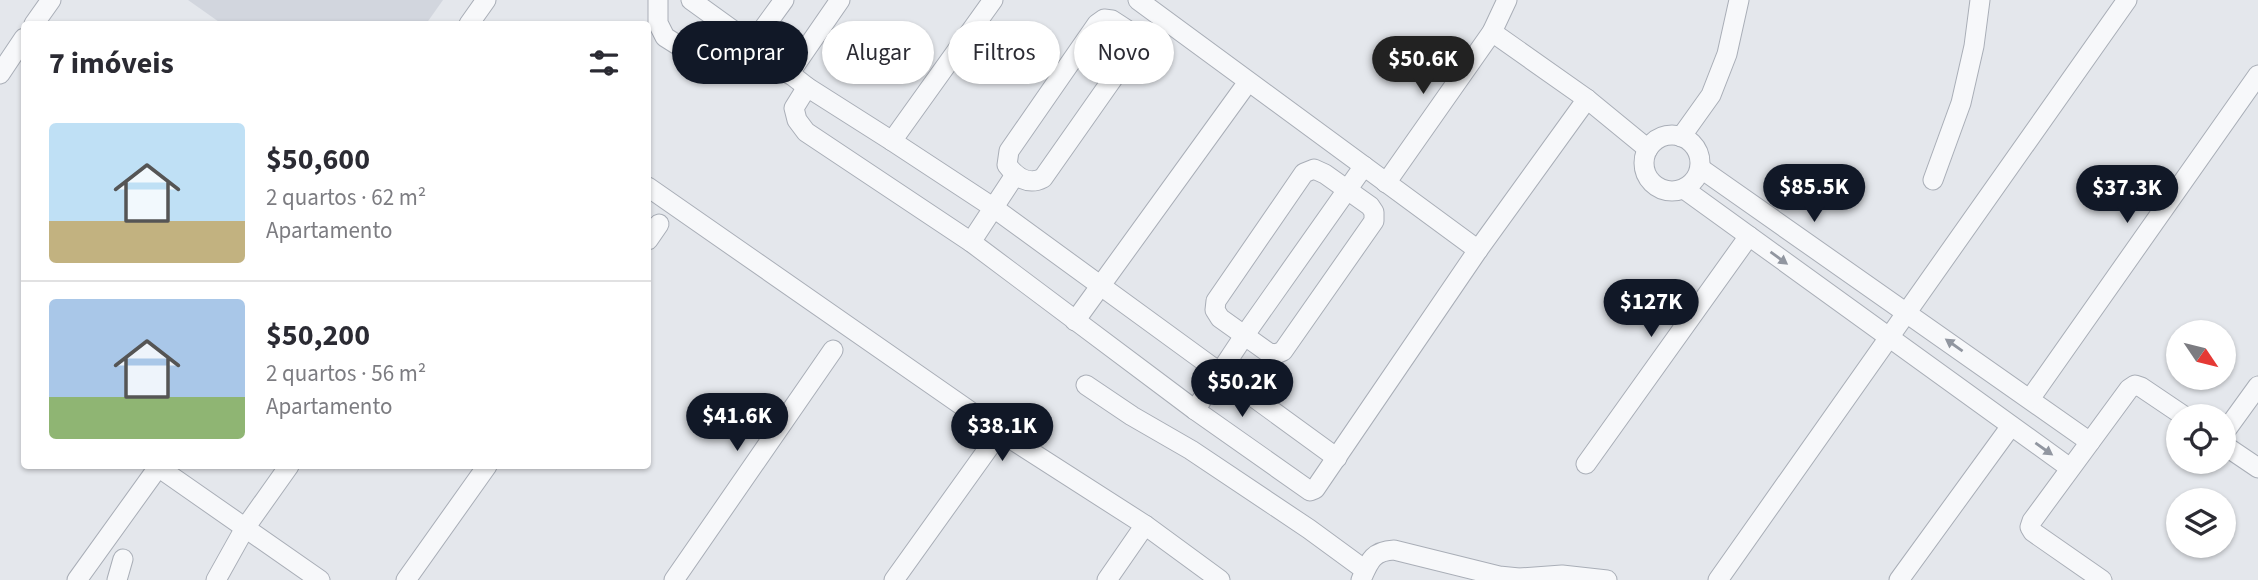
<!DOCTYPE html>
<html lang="pt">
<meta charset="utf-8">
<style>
body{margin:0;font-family:"Source Sans 3",sans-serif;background:#f7f7f7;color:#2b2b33;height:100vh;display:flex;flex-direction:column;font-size:26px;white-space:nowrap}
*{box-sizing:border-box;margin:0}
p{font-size:23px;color:#7c7c81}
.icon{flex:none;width:38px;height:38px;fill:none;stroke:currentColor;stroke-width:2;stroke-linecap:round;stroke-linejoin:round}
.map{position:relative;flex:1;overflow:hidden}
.side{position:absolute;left:21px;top:21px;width:630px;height:448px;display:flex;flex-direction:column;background:#fff;border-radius:7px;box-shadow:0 2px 5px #0004}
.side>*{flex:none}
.guide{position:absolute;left:672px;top:21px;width:665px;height:63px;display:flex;gap:14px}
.needle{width:46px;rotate:125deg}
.buttons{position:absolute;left:2166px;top:320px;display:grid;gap:14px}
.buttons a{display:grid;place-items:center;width:70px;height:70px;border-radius:50%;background:#fff;box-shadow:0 2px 5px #0004;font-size:35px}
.price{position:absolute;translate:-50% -60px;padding:0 16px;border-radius:24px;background:#111827;color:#fff;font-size:23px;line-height:46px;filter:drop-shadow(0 2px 4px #0008)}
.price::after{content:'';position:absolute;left:50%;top:42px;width:21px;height:16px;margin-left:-10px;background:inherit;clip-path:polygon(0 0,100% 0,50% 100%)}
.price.active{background:#222;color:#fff}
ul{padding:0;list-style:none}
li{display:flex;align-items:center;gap:21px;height:175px;padding:0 28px}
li+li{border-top:2px solid #e1e1e2}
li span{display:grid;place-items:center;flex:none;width:196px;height:140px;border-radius:7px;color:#555}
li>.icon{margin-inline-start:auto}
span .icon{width:84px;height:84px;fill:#fffc;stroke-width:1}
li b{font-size:30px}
h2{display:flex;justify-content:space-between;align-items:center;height:84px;padding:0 28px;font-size:30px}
.tag{padding:0 24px;border-radius:32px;background:#fff;box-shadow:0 2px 5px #0004;font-size:24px;line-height:63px}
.tag.active{background:#111827;color:#fff}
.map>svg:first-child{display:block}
.built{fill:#d2d6de}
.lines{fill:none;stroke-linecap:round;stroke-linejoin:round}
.street-casing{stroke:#a9aeb7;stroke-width:21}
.street{stroke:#f7f8fa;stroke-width:19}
.oneway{fill:#9196a0}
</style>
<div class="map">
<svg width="2258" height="580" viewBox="0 0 2258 580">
<rect width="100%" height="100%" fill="#e4e7ec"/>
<path class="built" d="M188,0H443L426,24H222Z"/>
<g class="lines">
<defs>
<g id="street">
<path d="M658,0V23L665,37L700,59L713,58L752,44L784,0"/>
<path d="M691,0L752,44L807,87L892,141L994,208L1337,458"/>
<path d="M1138,0L1478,250"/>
<path d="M1104,19L1112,20L1135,35V47L1043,178C1028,186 1016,177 1007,165L1009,151L1097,24Z"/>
<path d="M34,24L51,0"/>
<path d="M469,24L486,0"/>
<path d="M1492,32L1587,99L1648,149"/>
<path d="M0,74L24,38"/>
<path d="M789,74L840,0"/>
<path d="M807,87L794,108L797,120L806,132L971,242L1195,410L1310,491L1315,489L1478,250L1587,99"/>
<circle cx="1672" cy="163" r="28"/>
<path d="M1681,137L1711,95L1727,54L1739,0"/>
<path d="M892,141L993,0"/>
<path d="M1700,168L2090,442"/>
<path d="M1314,169L1325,174L1370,206L1374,212V221L1283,351L1276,354L1269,353L1220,318L1215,310L1216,301L1304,173Z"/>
<path d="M1933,180L1961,103L1974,46L1980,0"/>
<path d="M1386,183L1492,32L1507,0"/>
<path d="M648,187L1000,432"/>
<path d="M1684,189L2070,468"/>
<path d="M648,240L659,224"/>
<path d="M971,242L1015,175"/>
<path d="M1075,321L1248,82"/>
<path d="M1086,385L1132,416L1191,450L1309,529L1365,570"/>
<path d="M2030,399L2258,75"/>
<path d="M1195,410L1244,336L1364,166"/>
<path d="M2224,433L2258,386"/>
<path d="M2224,445L2258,468"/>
<path d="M1586,464L1749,236"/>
<path d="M158,467L320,580"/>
<path d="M77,580L159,466"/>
<path d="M117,580L123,559"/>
<path d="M216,580L245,528L289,466"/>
<path d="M406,580L487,466"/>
<path d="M674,580L833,350"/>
<path d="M894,580L1000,432L1145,525L1220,580"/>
<path d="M1107,580L1145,525"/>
<path d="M1361,580C1369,562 1372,551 1394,550L1499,576L1519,578L1562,575L1607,580"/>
<path d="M1718,580L2127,0"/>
<path d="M1899,580L2011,426"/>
<path d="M2102,580L2033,532L2030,527L2032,521L2129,389L2135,385L2141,387L2184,416"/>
</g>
</defs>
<use href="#street" class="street-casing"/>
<use href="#street" class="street"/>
</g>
<defs><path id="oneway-solid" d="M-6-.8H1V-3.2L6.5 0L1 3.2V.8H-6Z" transform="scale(1.75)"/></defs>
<g class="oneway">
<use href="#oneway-solid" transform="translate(1779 258) rotate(36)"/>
<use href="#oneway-solid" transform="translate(1954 345) rotate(-145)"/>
<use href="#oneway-solid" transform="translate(2044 449) rotate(35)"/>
</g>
</svg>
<div class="buttons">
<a><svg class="needle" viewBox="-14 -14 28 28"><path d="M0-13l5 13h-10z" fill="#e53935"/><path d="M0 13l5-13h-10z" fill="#7c7c81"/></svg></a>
<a><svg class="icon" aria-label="locate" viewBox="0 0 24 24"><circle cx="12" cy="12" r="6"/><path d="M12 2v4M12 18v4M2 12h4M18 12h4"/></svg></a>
<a><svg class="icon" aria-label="layers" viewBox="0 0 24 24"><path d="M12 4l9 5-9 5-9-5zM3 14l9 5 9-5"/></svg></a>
</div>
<b class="price active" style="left:1423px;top:96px">$50.6K</b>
<b class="price" style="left:1814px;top:224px">$85.5K</b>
<b class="price" style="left:2127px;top:225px">$37.3K</b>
<b class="price" style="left:1651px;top:339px">$127K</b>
<b class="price" style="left:1242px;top:419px">$50.2K</b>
<b class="price" style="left:737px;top:453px">$41.6K</b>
<b class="price" style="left:1002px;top:463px">$38.1K</b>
<div class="guide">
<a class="tag active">Comprar</a>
<a class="tag">Alugar</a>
<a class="tag">Filtros</a>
<a class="tag">Novo</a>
</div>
<section class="side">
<h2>7 imóveis<svg class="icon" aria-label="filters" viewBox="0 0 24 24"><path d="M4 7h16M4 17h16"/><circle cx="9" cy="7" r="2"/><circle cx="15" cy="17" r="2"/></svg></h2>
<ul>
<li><span style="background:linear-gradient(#bfe0f5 70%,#c2b280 0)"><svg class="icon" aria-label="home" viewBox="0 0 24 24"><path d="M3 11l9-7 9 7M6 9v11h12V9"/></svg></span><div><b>$50,600</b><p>2 quartos · 62 m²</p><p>Apartamento</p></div></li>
<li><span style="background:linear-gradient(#a9c7e8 70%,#8fb573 0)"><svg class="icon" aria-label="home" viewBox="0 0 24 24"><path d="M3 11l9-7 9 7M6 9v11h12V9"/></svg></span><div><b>$50,200</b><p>2 quartos · 56 m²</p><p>Apartamento</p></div></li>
</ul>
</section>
</div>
